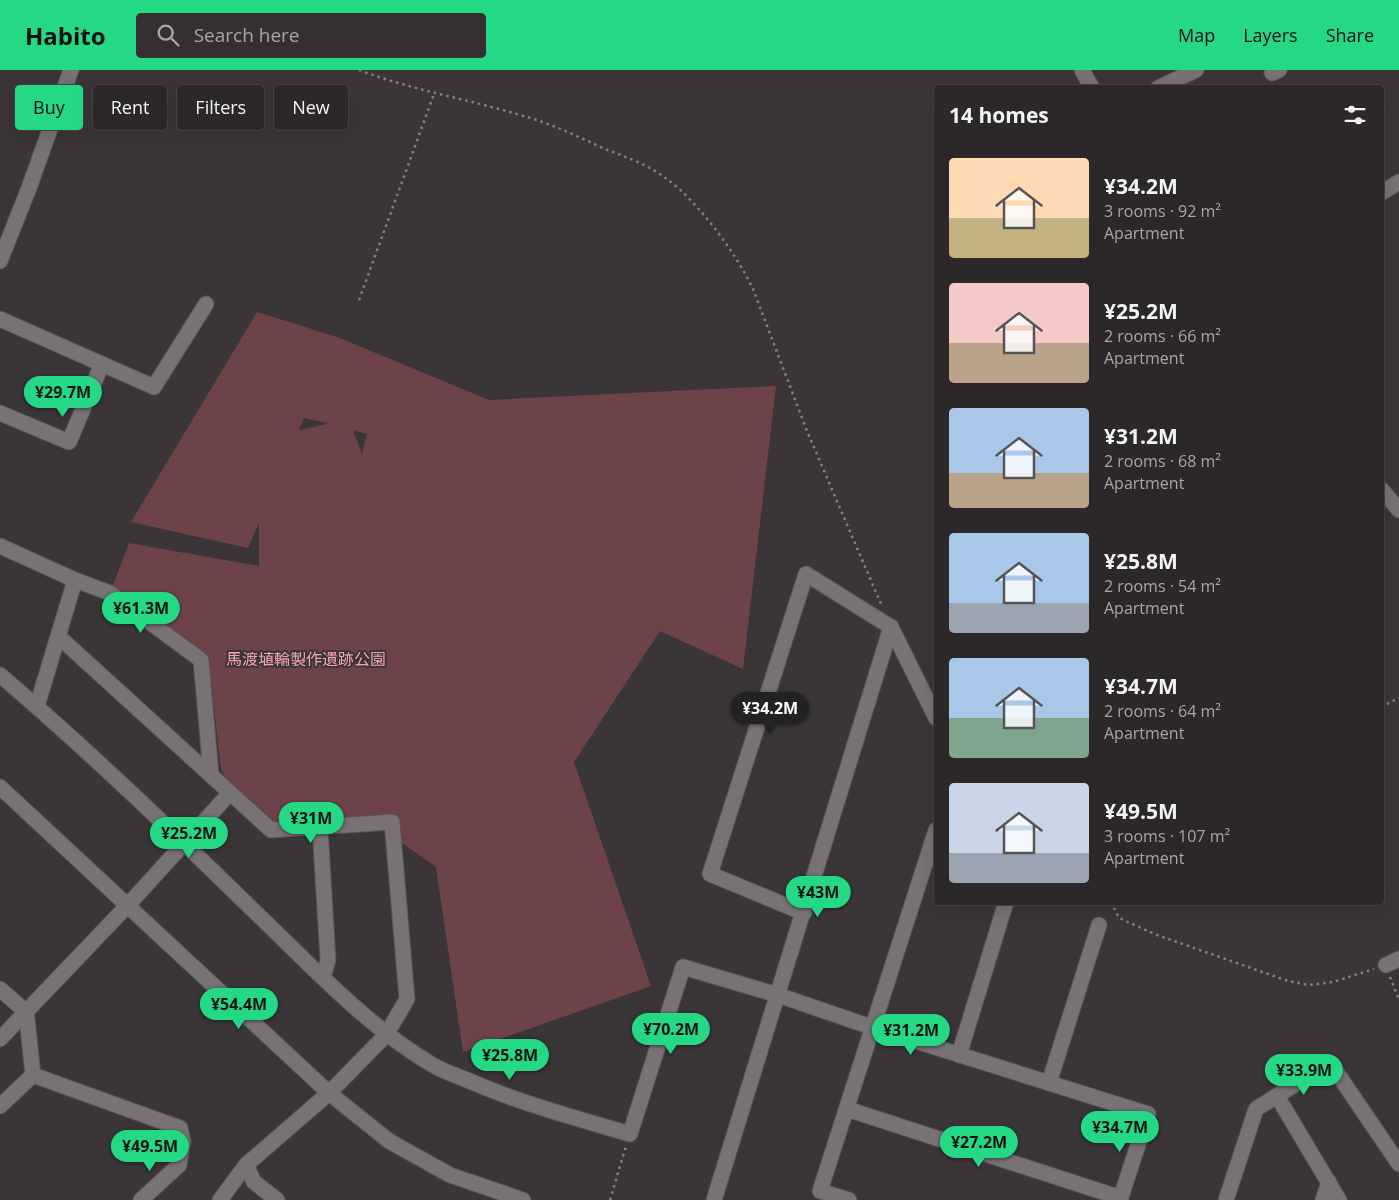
<!DOCTYPE html>
<meta charset="utf-8">
<style>
body{margin:0;font-family:"Open Sans","Noto Sans JP",sans-serif;background:#343031;color:#f1f3f6;height:100vh;display:flex;flex-direction:column;font-size:19px;white-space:nowrap}
*{box-sizing:border-box;margin:0}
p{font-size:16px;color:#a6a6a8}
.icon{flex:none;width:28px;height:28px;fill:none;stroke:currentColor;stroke-width:2;stroke-linecap:round;stroke-linejoin:round}
.map{position:relative;flex:1;overflow:hidden}
.sheet{position:absolute;left:934px;top:15px;width:450px;height:820px;display:flex;flex-direction:column;background:#2c2829;border-radius:5px;box-shadow:0 5px 20px #0002,0 0 0 1px #484446}
.sheet>*{flex:none}
.top-card{position:absolute;left:15px;top:15px;width:475px;height:45px;display:flex;gap:10px}
.price{position:absolute;translate:-50% -42px;padding:0 11px;border-radius:18px;background:#25d886;color:#111;font-size:16px;line-height:32px;filter:drop-shadow(0 1px 2px #0008)}
.price::after{content:'';position:absolute;left:50%;top:30px;width:15px;height:11px;margin-left:-8px;background:inherit;clip-path:polygon(0 0,100% 0,50% 100%)}
.price.active{background:#222;color:#fff}
ul{padding:0;list-style:none}
li{display:flex;align-items:center;gap:15px;height:125px;padding:0 15px}
li span{display:grid;place-items:center;flex:none;width:140px;height:100px;border-radius:5px;color:#555}
li>.icon{margin-inline-start:auto}
span .icon{width:60px;height:60px;fill:#fffc;stroke-width:1}
li b{font-size:21px}
h2{display:flex;justify-content:space-between;align-items:center;height:60px;padding:0 15px;font-size:21px}
.tag{padding:0 18px;border-radius:5px;background:#2c2829;box-shadow:0 5px 20px #0002,0 0 0 1px #484446;font-size:18px;line-height:45px}
.tag.active{background:#25d886;color:#111}
header{display:flex;align-items:center;gap:30px;box-sizing:border-box;height:70px;padding:0 25px;background:#25d886;color:#111}
header strong{font-size:24px}
nav{display:flex;gap:28px;margin-inline-start:auto;font-size:18px}
.search{width:350px;height:45px;background:#343031;display:flex;align-items:center;gap:12px;box-sizing:border-box;padding:0 18px;border-radius:5px;color:#a6a6a8;font-size:19px}
.map>svg:first-child{display:block}
.green{fill:#6e4249;fill-rule:evenodd}
.lines{fill:none;stroke-linecap:round;stroke-linejoin:round}
.minor-casing{stroke:#565354;stroke-width:17}
.path{stroke:#838081;stroke-width:2.5;stroke-dasharray:2.5 4;stroke-linecap:butt}
.minor{stroke:#777273;stroke-width:15}
.labels{text-anchor:middle;stroke-width:4;stroke-linejoin:round;paint-order:stroke}
.park-label{font-size:16px;fill:#faa1b0;stroke:#3a3637}
</style>
<header>
<strong>Habito</strong>
<div class="search"><svg class="icon" aria-label="search" viewBox="0 0 24 24"><circle cx="10" cy="10" r="6"/><path d="M15 15l6 6"/></svg>Search here</div>
<nav><a>Map</a><a>Layers</a><a>Share</a></nav>
</header>
<div class="map">
<svg width="1399" height="1130" viewBox="0 0 1399 1130">
<rect width="100%" height="100%" fill="#3a3637"/>
<path class="green" d="M257,242L337,267L489,330L776,316L743,599L660,561L574,692L651,916L463,982L436,797L366,747L290,755L273,752L228,712L221,699L208,585L112,518L129,473L259,496V453L248,478L131,452ZM304,348L327,353V354L299,360ZM353,360L367,364L362,384Z"/>
<g class="lines">
<defs>
<g id="minor">
<path d="M1082,0L1092,18"/>
<path d="M1272,3L1279,0"/>
<path d="M1158,18L1196,0"/>
<path d="M1381,123L1399,112"/>
<path d="M0,191L29,118L71,0"/>
<path d="M0,249L154,317L206,234"/>
<path d="M0,343L69,372L102,294"/>
<path d="M1381,419L1399,440"/>
<path d="M0,476L75,510L110,523L201,590L211,704"/>
<path d="M58,566L271,760L392,752L407,929L386,965L329,1023L246,1095L220,1130"/>
<path d="M0,605C88,680 171,760 254,841C310,894 364,954 431,994C442,1001 455,1005 467,1010C520,1033 575,1048 630,1064L683,897L778,925L871,957L1148,1044L1120,1130"/>
<path d="M37,636L75,510"/>
<path d="M0,717L329,1023L389,1071L450,1105L523,1130"/>
<path d="M320,758L328,890L323,907"/>
<path d="M804,843L710,804L806,504L891,557L936,648"/>
<path d="M1386,895L1399,889"/>
<path d="M0,919L25,941L27,948L33,1005L180,1058L183,1071L179,1095L141,1130"/>
<path d="M0,969L128,835L229,724"/>
<path d="M959,985L1006,832"/>
<path d="M1049,1013L1099,855"/>
<path d="M1277,1026L1339,1130"/>
<path d="M0,1036L33,1005"/>
<path d="M847,1039L1121,1128"/>
<path d="M246,1095L254,1112L277,1130"/>
<path d="M714,1130L891,557"/>
<path d="M849,1130L820,1121L936,760"/>
<path d="M1226,1130L1256,1039L1316,1001L1335,1000L1399,1094"/>
<path d="M1323,1130L1329,1112"/>
</g>
</defs>
<use href="#minor" class="minor-casing"/>
<g class="path">
<path d="M359,0C412,20 467,29 520,45C550,53 577,66 605,79C626,87 649,95 667,109C699,133 736,183 753,219L807,361L881,534"/>
<path d="M359,230L434,24"/>
<path d="M1381,637L1399,628"/>
<path d="M1111,832L1119,848L1157,865L1288,911L1309,915L1333,912L1374,899"/>
<path d="M1390,907L1399,930"/>
<path d="M610,1130L626,1076"/>
</g>
<use href="#minor" class="minor"/>
</g>
<g class="labels">
<g class="park-label">
<text x="306" y="595">馬渡埴輪製作遺跡公園</text>
</g>
</g>
</svg>
<b class="price" style="left:63px;top:348px">¥29.7M</b>
<b class="price" style="left:141px;top:564px">¥61.3M</b>
<b class="price active" style="left:770px;top:664px">¥34.2M</b>
<b class="price" style="left:311px;top:774px">¥31M</b>
<b class="price" style="left:189px;top:789px">¥25.2M</b>
<b class="price" style="left:818px;top:848px">¥43M</b>
<b class="price" style="left:239px;top:960px">¥54.4M</b>
<b class="price" style="left:671px;top:985px">¥70.2M</b>
<b class="price" style="left:911px;top:986px">¥31.2M</b>
<b class="price" style="left:510px;top:1011px">¥25.8M</b>
<b class="price" style="left:1304px;top:1026px">¥33.9M</b>
<b class="price" style="left:1120px;top:1083px">¥34.7M</b>
<b class="price" style="left:979px;top:1098px">¥27.2M</b>
<b class="price" style="left:150px;top:1102px">¥49.5M</b>
<div class="top-card">
<a class="tag active">Buy</a>
<a class="tag">Rent</a>
<a class="tag">Filters</a>
<a class="tag">New</a>
</div>
<section class="sheet">
<h2>14 homes<svg class="icon" aria-label="filters" viewBox="0 0 24 24"><path d="M4 7h16M4 17h16"/><circle cx="9" cy="7" r="2"/><circle cx="15" cy="17" r="2"/></svg></h2>
<ul>
<li><span style="background:linear-gradient(#ffd9b3 60%,#c2b280 0)"><svg class="icon" aria-label="home" viewBox="0 0 24 24"><path d="M3 11l9-7 9 7M6 9v11h12V9"/></svg></span><div><b>¥34.2M</b><p>3 rooms · 92 m²</p><p>Apartment</p></div></li>
<li><span style="background:linear-gradient(#f6c9c9 60%,#b9a48a 0)"><svg class="icon" aria-label="home" viewBox="0 0 24 24"><path d="M3 11l9-7 9 7M6 9v11h12V9"/></svg></span><div><b>¥25.2M</b><p>2 rooms · 66 m²</p><p>Apartment</p></div></li>
<li><span style="background:linear-gradient(#a9c7e8 65%,#b9a48a 0)"><svg class="icon" aria-label="home" viewBox="0 0 24 24"><path d="M3 11l9-7 9 7M6 9v11h12V9"/></svg></span><div><b>¥31.2M</b><p>2 rooms · 68 m²</p><p>Apartment</p></div></li>
<li><span style="background:linear-gradient(#a9c7e8 70%,#9aa5b1 0)"><svg class="icon" aria-label="home" viewBox="0 0 24 24"><path d="M3 11l9-7 9 7M6 9v11h12V9"/></svg></span><div><b>¥25.8M</b><p>2 rooms · 54 m²</p><p>Apartment</p></div></li>
<li><span style="background:linear-gradient(#a9c7e8 60%,#7fa58c 0)"><svg class="icon" aria-label="home" viewBox="0 0 24 24"><path d="M3 11l9-7 9 7M6 9v11h12V9"/></svg></span><div><b>¥34.7M</b><p>2 rooms · 64 m²</p><p>Apartment</p></div></li>
<li><span style="background:linear-gradient(#c9d6e8 70%,#9aa5b1 0)"><svg class="icon" aria-label="home" viewBox="0 0 24 24"><path d="M3 11l9-7 9 7M6 9v11h12V9"/></svg></span><div><b>¥49.5M</b><p>3 rooms · 107 m²</p><p>Apartment</p></div></li>
</ul>
</section>
</div>
